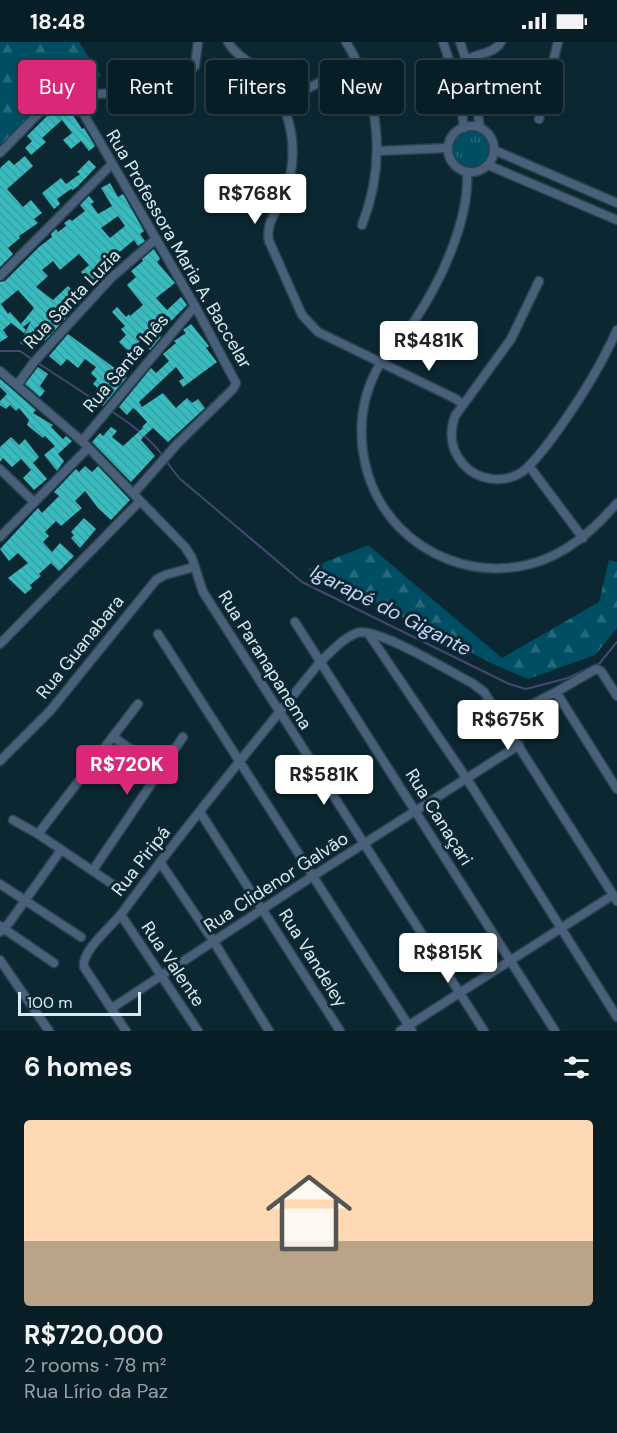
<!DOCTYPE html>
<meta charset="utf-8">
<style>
body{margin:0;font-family:"DM Sans",sans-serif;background:#162b32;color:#f1f3f6;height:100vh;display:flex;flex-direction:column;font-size:22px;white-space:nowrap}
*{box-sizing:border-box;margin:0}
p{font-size:20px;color:#98a2a7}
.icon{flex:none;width:33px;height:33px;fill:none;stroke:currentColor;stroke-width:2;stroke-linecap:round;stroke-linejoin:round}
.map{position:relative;height:989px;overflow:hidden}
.details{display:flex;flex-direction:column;background:#081e26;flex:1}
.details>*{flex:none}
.guide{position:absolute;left:18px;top:18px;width:582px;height:54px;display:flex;gap:12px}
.scale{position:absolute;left:18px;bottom:15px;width:123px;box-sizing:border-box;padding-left:6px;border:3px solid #d8e9f0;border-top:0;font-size:16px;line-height:21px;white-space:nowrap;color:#d8e9f0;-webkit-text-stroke:4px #0b2832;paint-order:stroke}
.price{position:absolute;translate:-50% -51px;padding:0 14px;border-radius:6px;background:#fff;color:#222;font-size:20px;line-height:39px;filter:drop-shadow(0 2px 3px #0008)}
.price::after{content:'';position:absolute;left:50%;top:36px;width:18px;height:14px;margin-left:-9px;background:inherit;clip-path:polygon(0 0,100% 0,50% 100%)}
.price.current{background:#db2777;color:#fff}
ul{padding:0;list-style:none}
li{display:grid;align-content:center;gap:12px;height:318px;padding:0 24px}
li+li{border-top:2px solid #293c43}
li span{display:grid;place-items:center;height:186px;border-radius:6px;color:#555}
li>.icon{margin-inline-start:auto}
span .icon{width:108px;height:108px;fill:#fffc;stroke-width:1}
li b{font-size:26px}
h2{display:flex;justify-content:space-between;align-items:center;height:72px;padding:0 24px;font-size:26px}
.pill{padding:0 21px;border-radius:6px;background:#081e26;box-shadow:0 3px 9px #0003,0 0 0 2px #293c43;font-size:21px;line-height:54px}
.pill.current{background:#db2777;color:#fff}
.status{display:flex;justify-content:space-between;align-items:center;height:42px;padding:0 30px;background:#081e26;direction:ltr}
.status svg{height:16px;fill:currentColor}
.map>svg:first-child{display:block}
.grass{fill:url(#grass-tufts)}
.forest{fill:url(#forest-firs)}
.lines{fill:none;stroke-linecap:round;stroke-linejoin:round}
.stream{stroke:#484671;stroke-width:2}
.building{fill:url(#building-back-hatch);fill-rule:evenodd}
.street-casing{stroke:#28434d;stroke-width:11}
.street{stroke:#4a607a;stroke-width:8}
.labels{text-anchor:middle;stroke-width:6;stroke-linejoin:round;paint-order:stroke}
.street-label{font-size:18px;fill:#d8e9f0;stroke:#0b2832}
.water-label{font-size:20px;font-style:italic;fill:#cacff7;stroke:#0b2832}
</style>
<div class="status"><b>18:48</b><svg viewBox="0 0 49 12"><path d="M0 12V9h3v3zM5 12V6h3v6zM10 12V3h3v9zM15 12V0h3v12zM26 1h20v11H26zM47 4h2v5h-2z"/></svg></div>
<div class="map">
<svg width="617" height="989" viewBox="0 0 617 989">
<defs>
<pattern id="grass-tufts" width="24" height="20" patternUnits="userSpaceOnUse" patternTransform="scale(1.5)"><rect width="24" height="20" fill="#004e64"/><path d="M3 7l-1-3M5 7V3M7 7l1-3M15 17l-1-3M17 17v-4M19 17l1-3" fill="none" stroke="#24687a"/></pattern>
<pattern id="forest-firs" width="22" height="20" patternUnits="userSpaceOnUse" patternTransform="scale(1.5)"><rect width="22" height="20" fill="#004e64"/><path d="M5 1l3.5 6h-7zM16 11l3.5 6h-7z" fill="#24687a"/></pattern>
<pattern id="building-back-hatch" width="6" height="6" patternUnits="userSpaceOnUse" patternTransform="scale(1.5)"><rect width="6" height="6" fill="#39bcc0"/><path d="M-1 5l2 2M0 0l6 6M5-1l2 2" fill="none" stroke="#3b9ea2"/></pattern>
</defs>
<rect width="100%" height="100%" fill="#0b2832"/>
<circle class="grass" cx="471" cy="107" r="18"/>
<g class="forest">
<path d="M0,0H79L101,34L49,56L0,105Z"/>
<path d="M368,503L502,616L599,560L609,518L617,520V586L595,613L528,637L493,622L308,527Z"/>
</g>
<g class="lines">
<g class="stream">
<path d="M0,309H20L33,318"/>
<path d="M38,321L96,359"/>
<path d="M111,369C130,381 149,395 163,414"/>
<path d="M166,419L179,436L302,540L509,642L526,647L568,636L589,626"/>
<path d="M594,624L599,622L617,600"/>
</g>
</g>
<g class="building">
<path d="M69,67L82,87L84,86L95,104L89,109L81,99L71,107L63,98L72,91L59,74Z"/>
<path d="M53,68L62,78L42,96L46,100L31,113L25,106L32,99L27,94Z"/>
<path d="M25,114L33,124L7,147L23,165L31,158L42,171L34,177L38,181L19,194L20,196L8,206L13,212L0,225V126L9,118L14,123Z"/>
<path d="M89,118L96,125L78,144L73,148L71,147L57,157L60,162L54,167L42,151L61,136L66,142L80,132L77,130Z"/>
<path d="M110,141L118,155L123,152L144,189L140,192L145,199L138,204L134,198L122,208L109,220L114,225L93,243L81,230L89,223L79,212L60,228L53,219L42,228L48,234L36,245L53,258L68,244L82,258L45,299L37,292L30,306L20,301L31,279L23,285L26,288L24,291L11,281L3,288L8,295L0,300V240L5,239L39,205L52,195L51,192L56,187L58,190L66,184L64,181L70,177L72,179L85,169L80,163L89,154L94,160L91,162L98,172L112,164L101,146ZM118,174L125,184L110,196L101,186ZM18,248L34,266L21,282L10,270L8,272L1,262Z"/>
<path d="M154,207L160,217L157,220L175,241L156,256L167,268L181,255L187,263L158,292L161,295L150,308L141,298L129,310L119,300L126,293L121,287L125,284L112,270L117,265L126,275L129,272L130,274L143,263L127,243L136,235L131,229L143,219L142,217Z"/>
<path d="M191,282L209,304L206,306L217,320L183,345L179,339L184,336L176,325L139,360L142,365L163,351L176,366L187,356L192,361L198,357L205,366L168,400L153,386L143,395L141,398L155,414L131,440L92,400L100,391L103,394L111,385L117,389L112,395L123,404L143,386L142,385L147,380L136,368L133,366L127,373L119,365L151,326L156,331L169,319L163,312L176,301L174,299L186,291L183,288Z"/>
<path d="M68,292L127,335L103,364L92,356L99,347L93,342L97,337L91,331L96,325L85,317L78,326L67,317L61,324L49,314Z"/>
<path d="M38,325L48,332L40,344L45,349L40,355L25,342Z"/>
<path d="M0,337L36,368L33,371L53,383L51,385L63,397L66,394L72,399L58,412L64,419L57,429L44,413L55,404L45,394L43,396L27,383L29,378L19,366L16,369L10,363L6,367L0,363V359L7,352L0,345Z"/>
<path d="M11,395L19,403L25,397L39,415L33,421L47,437L34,448L23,436L31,428L21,417L12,425L3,416L0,420V405Z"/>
<path d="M85,424L92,430L98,424L130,458L111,478L98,466L85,449L75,459L82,466L61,484L56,479L45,490L49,494L43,500L52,510L60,501L74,514L59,529L51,521L39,532L41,534L30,543L32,546L25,552L8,536L28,521L18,511L9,519L0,507L38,466L42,471L59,454L54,450L76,427L79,430Z"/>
<path d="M84,476L96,487L80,506L71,496L74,493L71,490Z"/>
</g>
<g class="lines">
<defs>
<g id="street">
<path d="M228,0C234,11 245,17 255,25C268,38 279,53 286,71C295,97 295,126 285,152C278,169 265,180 269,199L302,273L318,290L456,357L462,362"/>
<path d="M346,0C381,57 386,121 362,183"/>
<path d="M443,0L459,48L464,86"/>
<path d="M460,0L472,35L480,86"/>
<path d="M467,18C478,11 494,12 501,0"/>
<path d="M120,23L165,31L192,27L195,24L198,0"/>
<path d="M72,52L195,264L236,341L233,347L177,402L134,451"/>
<path d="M281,60L358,21"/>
<path d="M539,77L558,0"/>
<circle cx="471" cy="107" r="23"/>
<path d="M494,108L617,161"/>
<path d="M377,109L448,106"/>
<path d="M0,111L43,67L63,53L127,51L184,38"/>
<path d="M488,123L617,178"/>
<path d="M467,130C470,177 441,239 415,278C403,295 386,310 376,329C350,380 360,444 399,485C427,514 467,529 506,526C553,523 588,495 617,461"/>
<path d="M0,234L112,122"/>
<path d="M539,239L511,297L455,374C449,391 451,408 463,422C478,439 504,442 522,430C533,422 542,409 550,399C576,364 599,328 617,288"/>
<path d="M0,329L82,399L185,505L192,516L203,550L484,989"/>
<path d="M17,343L34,320L111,236L156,197"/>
<path d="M82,399L195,264"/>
<path d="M529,424L583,496"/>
<path d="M0,427L34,460"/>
<path d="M0,495L88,406"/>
<path d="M295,580L555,989"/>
<path d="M368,591L467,737L617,975"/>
<path d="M158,592L412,989"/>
<path d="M0,602L140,459"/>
<path d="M556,650L617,747"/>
<path d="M503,677L556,650L596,627L601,629L617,654"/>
<path d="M113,695L161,728"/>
<path d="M0,719L50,669L156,538L165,533L194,525"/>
<path d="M200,770L340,989"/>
<path d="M13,778L38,792L115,844"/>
<path d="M38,792L138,662"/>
<path d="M160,820L214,900L269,989"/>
<path d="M93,828L183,695"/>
<path d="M0,842L81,895"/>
<path d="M121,873L198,989"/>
<path d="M0,884L54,921"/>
<path d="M0,890L9,881L61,808"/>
<path d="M0,918L49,989"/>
<path d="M112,966L313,834L519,703"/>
<path d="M126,989L84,925C81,909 112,884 122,871C185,785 253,703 320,620C331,610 343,596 357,591C376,584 452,631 472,641L484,650L617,859"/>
<path d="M400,989L613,853"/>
</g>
</defs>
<use href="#street" class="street-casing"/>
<use href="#street" class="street"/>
</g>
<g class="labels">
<g class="street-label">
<text transform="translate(179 207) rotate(60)" y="6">Rua Professora Maria A. Baccelar</text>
<text transform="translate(72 257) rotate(-46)" y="6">Rua Santa Luzia</text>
<text transform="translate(126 321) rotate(-50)" y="6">Rua Santa Inês</text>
<text transform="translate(80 605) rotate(-51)" y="6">Rua Guanabara</text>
<text transform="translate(265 618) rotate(58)" y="6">Rua Paranapanema</text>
<text transform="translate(439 775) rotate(58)" y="6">Rua Canaçari</text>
<text transform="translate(141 819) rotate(-52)" y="6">Rua Piripá</text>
<text transform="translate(276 840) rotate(-33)" y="6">Rua Clidenor Galvão</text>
<text transform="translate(313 916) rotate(58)" y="6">Rua Vandeley</text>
<text transform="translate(173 922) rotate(56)" y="6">Rua Valente</text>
</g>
<g class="water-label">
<text transform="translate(391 568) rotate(27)" y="7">Igarapé do Gigante</text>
</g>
</g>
</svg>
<div class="scale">100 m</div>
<b class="price" style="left:255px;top:183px">R$768K</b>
<b class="price" style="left:429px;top:330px">R$481K</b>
<b class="price" style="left:508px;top:709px">R$675K</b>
<b class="price current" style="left:127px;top:754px">R$720K</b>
<b class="price" style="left:324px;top:764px">R$581K</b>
<b class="price" style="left:448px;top:942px">R$815K</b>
<div class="guide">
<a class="pill current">Buy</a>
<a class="pill">Rent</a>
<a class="pill">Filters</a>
<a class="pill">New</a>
<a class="pill">Apartment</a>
</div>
</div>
<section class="details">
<h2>6 homes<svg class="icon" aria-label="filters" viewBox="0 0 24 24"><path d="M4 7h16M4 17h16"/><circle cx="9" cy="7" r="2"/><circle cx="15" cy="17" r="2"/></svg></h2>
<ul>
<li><span style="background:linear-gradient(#ffd9b3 65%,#b9a48a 0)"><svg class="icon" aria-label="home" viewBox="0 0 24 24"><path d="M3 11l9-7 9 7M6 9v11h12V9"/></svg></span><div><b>R$720,000</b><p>2 rooms · 78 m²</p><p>Rua Lírio da Paz</p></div></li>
</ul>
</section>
